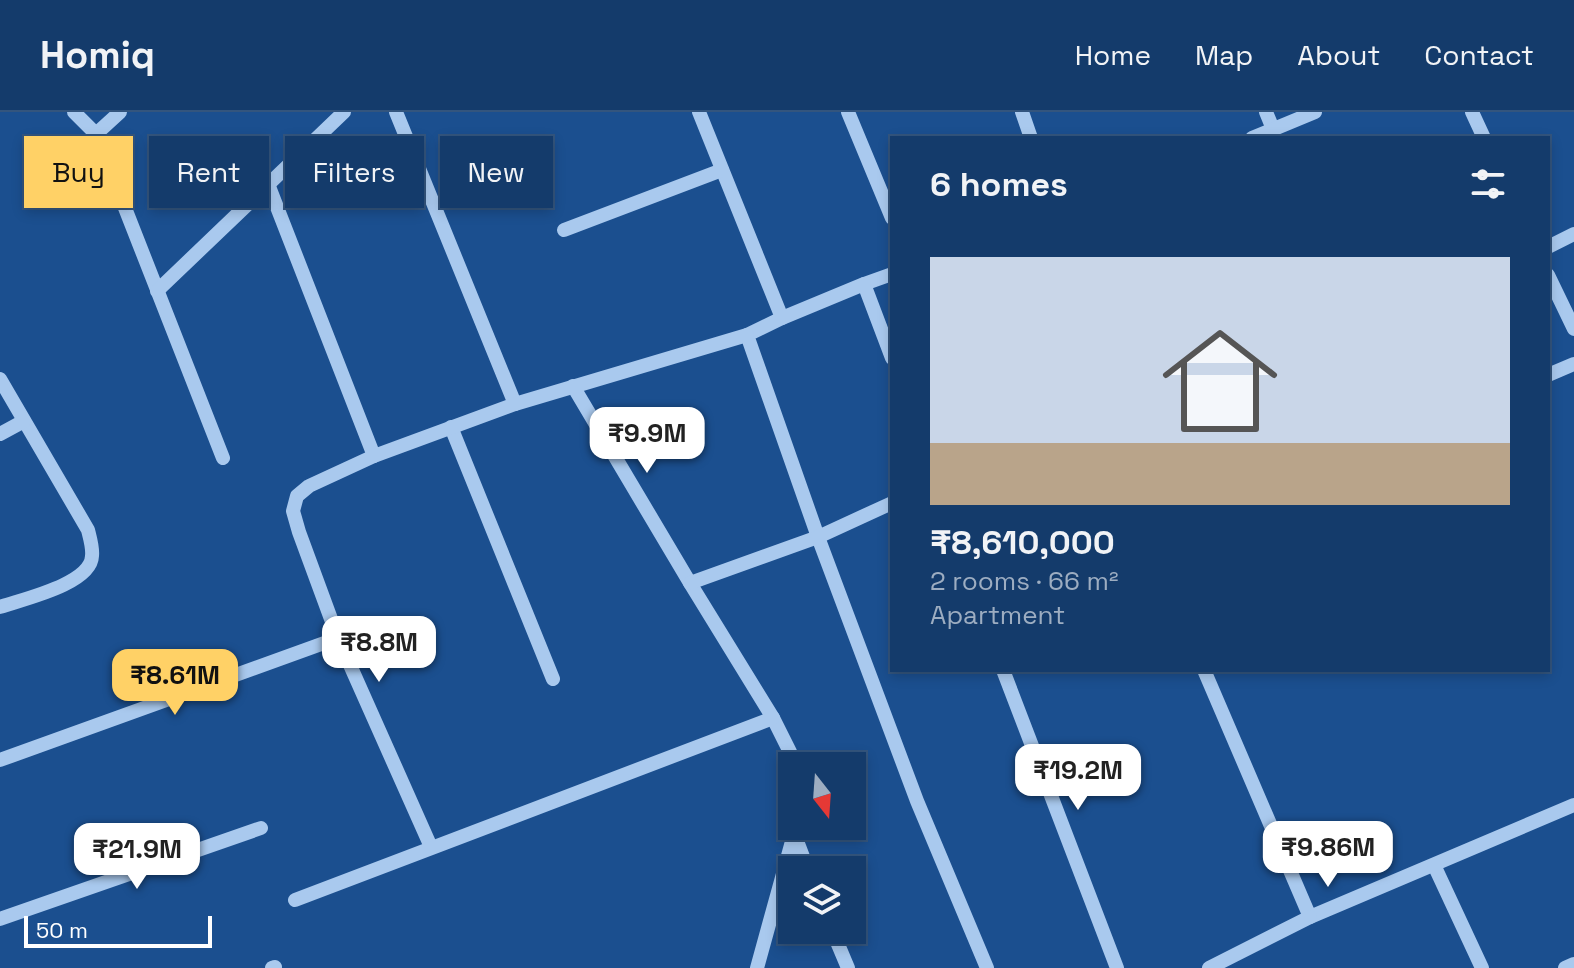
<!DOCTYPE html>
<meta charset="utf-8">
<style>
body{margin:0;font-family:"Space Grotesk",sans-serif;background:#214673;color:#f1f3f6;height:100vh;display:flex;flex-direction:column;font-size:30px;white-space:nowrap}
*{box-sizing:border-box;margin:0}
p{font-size:26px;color:#9dadc1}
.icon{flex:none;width:44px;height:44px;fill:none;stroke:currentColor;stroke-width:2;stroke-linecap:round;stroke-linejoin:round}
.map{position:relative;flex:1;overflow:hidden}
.details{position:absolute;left:890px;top:24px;width:660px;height:536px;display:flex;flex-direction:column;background:#143b6b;border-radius:0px;box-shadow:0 4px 12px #0003,0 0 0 2px #33557e}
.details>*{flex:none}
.top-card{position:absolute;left:24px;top:24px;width:746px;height:72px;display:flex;gap:16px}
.needle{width:52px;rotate:163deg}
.buttons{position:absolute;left:778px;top:640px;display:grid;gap:16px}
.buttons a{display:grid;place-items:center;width:88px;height:88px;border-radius:0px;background:#143b6b;box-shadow:0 4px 12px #0003,0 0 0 2px #33557e;font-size:40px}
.scale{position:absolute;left:24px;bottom:20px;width:188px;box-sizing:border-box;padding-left:8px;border:4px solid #fff;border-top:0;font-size:22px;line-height:28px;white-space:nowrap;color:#fff;-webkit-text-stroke:6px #1b4f8f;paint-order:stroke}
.price{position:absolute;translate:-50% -68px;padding:0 18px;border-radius:16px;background:#fff;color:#222;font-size:26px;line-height:52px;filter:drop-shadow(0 2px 4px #0008)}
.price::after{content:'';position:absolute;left:50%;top:48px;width:24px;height:18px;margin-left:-12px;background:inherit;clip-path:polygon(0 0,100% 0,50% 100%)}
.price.current{background:#ffd166;color:#111}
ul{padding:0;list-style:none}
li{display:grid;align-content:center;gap:16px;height:424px;padding:0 40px}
li span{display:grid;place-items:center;height:248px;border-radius:0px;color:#555}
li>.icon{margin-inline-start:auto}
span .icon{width:144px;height:144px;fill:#fffc;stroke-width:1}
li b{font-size:34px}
h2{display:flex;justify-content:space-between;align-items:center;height:96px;padding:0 40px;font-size:34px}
.tag{padding:0 28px;border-radius:0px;background:#143b6b;box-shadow:0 4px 12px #0003,0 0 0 2px #33557e;font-size:28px;line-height:72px}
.tag.current{background:#ffd166;color:#111}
header{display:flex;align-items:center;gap:48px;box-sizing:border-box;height:112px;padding:0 40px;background:#143b6b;border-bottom:2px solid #33557e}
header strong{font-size:38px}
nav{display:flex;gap:44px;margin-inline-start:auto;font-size:28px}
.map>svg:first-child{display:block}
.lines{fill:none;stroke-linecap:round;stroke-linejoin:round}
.minor{stroke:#a9c9ee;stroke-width:14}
</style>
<header>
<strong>Homiq</strong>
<nav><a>Home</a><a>Map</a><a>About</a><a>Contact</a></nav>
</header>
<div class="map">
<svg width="1574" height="856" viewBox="0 0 1574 856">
<rect width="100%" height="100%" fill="#1b4f8f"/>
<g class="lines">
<g class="minor">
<path d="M74,0L96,22L223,346"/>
<path d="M396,0L515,292"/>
<path d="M699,0L782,206L747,223L818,425L917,689L987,856"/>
<path d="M848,0L892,106"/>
<path d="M1022,0L1031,26"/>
<path d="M1266,0L1273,17"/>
<path d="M1472,0L1484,26"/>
<path d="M96,22L120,0"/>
<path d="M1252,26L1315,0"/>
<path d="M268,72L374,344"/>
<path d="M564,118L722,58"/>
<path d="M1548,135L1574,122"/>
<path d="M892,162L864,172L892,246"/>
<path d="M1548,163L1574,217"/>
<path d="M157,179L344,0"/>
<path d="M782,206L864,172"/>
<path d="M1548,263L1574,252"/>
<path d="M0,267L88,418C90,426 93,436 92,444C91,472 23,487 0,495"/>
<path d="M573,274L690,471L773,606L790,640L793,654"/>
<path d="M451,315L553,567"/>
<path d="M0,322L24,309"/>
<path d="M690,471L818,425L892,391"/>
<path d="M1003,558L1117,856"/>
<path d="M1204,558L1310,805L1574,693"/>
<path d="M0,648L338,526"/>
<path d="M794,721L808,758"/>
<path d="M431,735L338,526L299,420L293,399L297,384L309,374L374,344L515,292L747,223"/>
<path d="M1434,753L1482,856"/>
<path d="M295,788L773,606"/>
<path d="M0,807L261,716"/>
<path d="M832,818L848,856"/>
<path d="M272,856L275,855"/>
<path d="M757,856L794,722"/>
<path d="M1209,856L1310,805"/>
<path d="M1565,856L1574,852"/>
</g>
</g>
</svg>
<div class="buttons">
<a><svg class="needle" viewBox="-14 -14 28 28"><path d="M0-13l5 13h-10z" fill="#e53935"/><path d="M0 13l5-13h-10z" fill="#9dadc1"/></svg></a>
<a><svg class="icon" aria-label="layers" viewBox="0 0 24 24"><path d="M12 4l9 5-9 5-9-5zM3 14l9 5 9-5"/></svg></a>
</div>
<div class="scale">50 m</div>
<b class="price" style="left:647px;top:363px">₹9.9M</b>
<b class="price" style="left:379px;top:572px">₹8.8M</b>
<b class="price current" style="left:175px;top:605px">₹8.61M</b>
<b class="price" style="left:1078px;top:700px">₹19.2M</b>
<b class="price" style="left:1328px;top:777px">₹9.86M</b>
<b class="price" style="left:137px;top:779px">₹21.9M</b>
<div class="top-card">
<a class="tag current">Buy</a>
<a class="tag">Rent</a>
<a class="tag">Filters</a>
<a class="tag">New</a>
</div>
<section class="details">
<h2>6 homes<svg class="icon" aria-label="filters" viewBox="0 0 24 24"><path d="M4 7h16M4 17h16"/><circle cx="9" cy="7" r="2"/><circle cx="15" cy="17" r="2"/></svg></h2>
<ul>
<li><span style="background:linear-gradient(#c9d6e8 75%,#b9a48a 0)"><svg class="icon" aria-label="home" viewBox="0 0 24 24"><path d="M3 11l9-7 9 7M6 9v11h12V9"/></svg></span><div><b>₹8,610,000</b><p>2 rooms · 66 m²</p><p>Apartment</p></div></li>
</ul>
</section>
</div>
